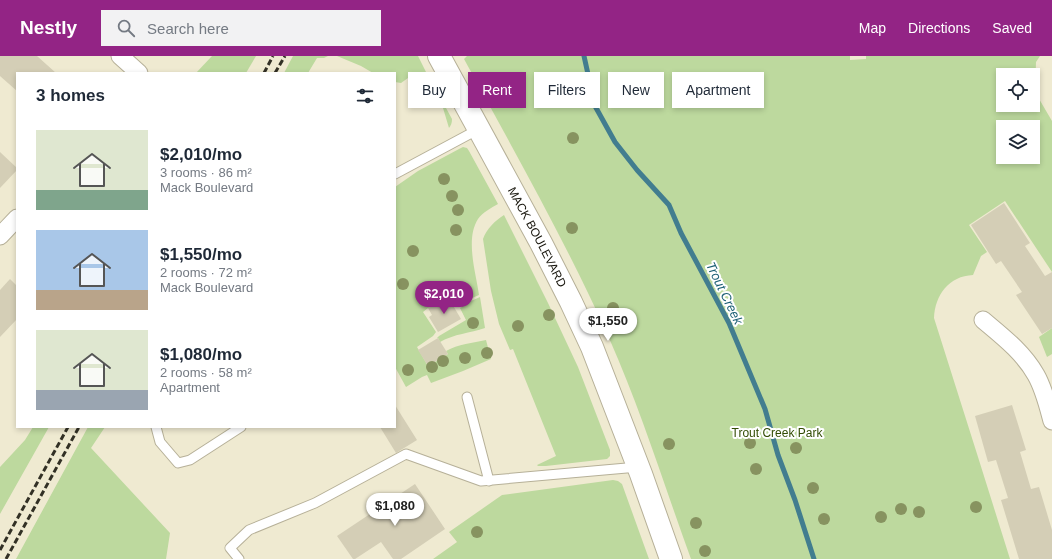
<!DOCTYPE html>
<meta charset="utf-8">
<style>
body{margin:0;font-family:Helvetica,sans-serif;background:#f2f2f3;color:#1f2937;height:100vh;display:flex;flex-direction:column;font-size:15px;white-space:nowrap}
*{box-sizing:border-box;margin:0}
p{font-size:13px;color:#747a83}
.icon{flex:none;width:22px;height:22px;fill:none;stroke:currentColor;stroke-width:2;stroke-linecap:round;stroke-linejoin:round}
.map{position:relative;flex:1;overflow:hidden}
.drawer{position:absolute;left:16px;top:16px;width:380px;height:356px;display:flex;flex-direction:column;background:#fff;border-radius:0px;box-shadow:0 2px 6px #0003}
.drawer>*{flex:none}
.banner{position:absolute;left:408px;top:16px;width:380px;height:36px;display:flex;gap:8px}
.buttons{position:absolute;left:996px;top:12px;display:grid;gap:8px}
.buttons a{display:grid;place-items:center;width:44px;height:44px;border-radius:0px;background:#fff;box-shadow:0 2px 6px #0003;font-size:20px}
.price{position:absolute;translate:-50% -34px;padding:0 9px;border-radius:14px;background:#fff;color:#222;font-size:13px;line-height:26px;filter:drop-shadow(0 1px 2px #0008)}
.price::after{content:'';position:absolute;left:50%;top:24px;width:12px;height:9px;margin-left:-6px;background:inherit;clip-path:polygon(0 0,100% 0,50% 100%)}
.price.current{background:#932485;color:#fff}
ul{padding:0;list-style:none}
li{display:flex;align-items:center;gap:12px;height:100px;padding:0 20px}
li span{display:grid;place-items:center;flex:none;width:112px;height:80px;border-radius:0px;color:#555}
li>.icon{margin-inline-start:auto}
span .icon{width:48px;height:48px;fill:#fffc;stroke-width:1}
li b{font-size:17px}
h2{display:flex;justify-content:space-between;align-items:center;height:48px;padding:0 20px;font-size:17px}
.tag{padding:0 14px;border-radius:0px;background:#fff;box-shadow:0 2px 6px #0003;font-size:14px;line-height:36px}
.tag.current{background:#932485;color:#fff}
header{display:flex;align-items:center;gap:24px;box-sizing:border-box;height:56px;padding:0 20px;background:#932485;color:#fff}
header strong{font-size:19px}
nav{display:flex;gap:22px;margin-inline-start:auto;font-size:14px}
.search{width:280px;height:36px;background:#f2f2f3;display:flex;align-items:center;gap:10px;box-sizing:border-box;padding:0 14px;border-radius:0px;color:#747a83;font-size:15px}
.map>svg:first-child{display:block}
.green{fill:#bdd99e;fill-rule:evenodd}
.lines{fill:none;stroke-linecap:round;stroke-linejoin:round}
.stream{stroke:#427d8f;stroke-width:5}
.building{fill:#d4ceb6}
.lane-casing{stroke:#b6b098;stroke-width:11}
.street-casing{stroke:#b6b098;stroke-width:19}
.secondary-casing{stroke:#b6b098;stroke-width:24}
.lane{stroke:#fff;stroke-width:9}
.street{stroke:#fff;stroke-width:17}
.secondary{stroke:#fff;stroke-width:22}
.rail{stroke:#323025;stroke-width:3;stroke-dasharray:6 3;stroke-linecap:butt}
.tree{fill:#879360}
.labels{text-anchor:middle;stroke-width:4;stroke-linejoin:round;paint-order:stroke}
.street-label{font-size:12px;fill:#16140b;stroke:#fff}
.park-label{font-size:12px;fill:#324c04;stroke:#fff}
.water-label{font-size:13px;font-style:italic;fill:#1d6075;stroke:#fff}
</style>
<header>
<strong>Nestly</strong>
<div class="search"><svg class="icon" aria-label="search" viewBox="0 0 24 24"><circle cx="10" cy="10" r="6"/><path d="M15 15l6 6"/></svg>Search here</div>
<nav><a>Map</a><a>Directions</a><a>Saved</a></nav>
</header>
<div class="map">
<svg width="1052" height="503" viewBox="0 0 1052 503">
<rect width="100%" height="100%" fill="#efead1"/>
<g class="green">
<path d="M212,0H256L246,17H196Z"/>
<path d="M293,0H328L324,2H317L308,17H284Z"/>
<path d="M337,0H418L428,20L424,23L428,29L433,28L452,63C452,67 451,69 449,72L443,52L433,40L420,39L418,30L408,22L401,27L395,26V17H373L361,10Z"/>
<path d="M467,0H850V4L866,3V0H1040L1036,6L1035,36L1052,65V216L1005,145L969,169L987,196L981,200L973,219C949,220 935,239 934,262L978,401L1010,503H691C664,429 641,354 609,282C566,186 514,95 464,3ZM1003,19H1033V49H1003ZM1003,71H1033V101H1003Z"/>
<path d="M463,91L467,92L469,95L498,148C491,152 483,156 478,163C465,183 476,217 479,239L461,247L460,246H459L457,242L451,246L448,241L428,252L423,256L436,276L433,280L417,291L428,310L448,298L446,295C458,288 473,287 486,284L491,303L463,315L431,327L427,319L422,321L406,331L395,311V131L418,115L459,93Z"/>
<path d="M504,159L548,247L578,311L610,394V400L607,403L546,410H538L537,409L556,400L513,293L510,294L499,268L491,235L483,183C487,172 495,165 504,159Z"/>
<path d="M480,241L485,272C470,277 454,278 440,286L438,282H437L439,280L466,264L460,252L462,251V249Z"/>
<path d="M1052,272V298L1047,301L1039,281Z"/>
<path d="M33,371H49L0,458V411L25,384Z"/>
<path d="M88,371H105L91,392L170,477L166,503H16Z"/>
<path d="M613,424L618,425L622,428L649,503H433L457,486L449,476L502,439Z"/>
</g>
<g class="lines">
<path class="stream" d="M584,0L595,50L615,86L637,114L669,149L681,177L729,267L765,353L778,399L795,444L814,503"/>
</g>
<g class="building">
<path d="M0,0H37L56,17H17V35L0,20Z"/>
<path d="M0,96L17,112V114L0,132Z"/>
<path d="M1004,147L1030,187L1025,190L1045,220L1052,216V272L1042,278L1016,239L1022,236L1001,205L996,208L971,169Z"/>
<path d="M10,223L17,230V263L0,281V234Z"/>
<path d="M448,241L461,263L438,276L429,261L432,259L428,252Z"/>
<path d="M438,282L448,298L428,310L418,294Z"/>
<path d="M395,349L417,384L396,397L380,371H395Z"/>
<path d="M1012,349L1026,394L1020,396L1031,433L1039,431L1052,474V503H1019L1001,444L1008,442L996,404L988,406L975,360Z"/>
<path d="M415,428L445,473L401,503H393L381,486L355,503H353L337,480Z"/>
</g>
<g class="lines">
<defs>
<g id="lane">
<path d="M395,118L479,73"/>
<path d="M467,341L489,425"/>
<path d="M156,371L160,386L178,407L190,404L241,371"/>
<path d="M239,503L230,492L249,474L315,447L406,398L481,425L638,411"/>
</g>
<g id="street">
<path d="M120,0L139,17"/>
<path d="M0,180L17,162"/>
<path d="M983,264C1002,280 1023,296 1036,319C1044,333 1048,350 1052,365"/>
</g>
<g id="secondary">
<path id="s1" d="M439,0L541,187L571,246L592,291L641,418L671,503"/>
</g>
</defs>
<use href="#lane" class="lane-casing"/>
<use href="#street" class="street-casing"/>
<use href="#secondary" class="secondary-casing"/>
<use href="#lane" class="lane"/>
<use href="#street" class="street"/>
<use href="#secondary" class="secondary"/>
<g class="rail">
<path d="M264,17L273,0"/>
<path d="M275,17L285,0"/>
<path d="M0,494L68,371"/>
<path d="M6,503L79,371"/>
</g>
</g>
<g class="tree">
<circle cx="573" cy="82" r="6"/>
<circle cx="444" cy="123" r="6"/>
<circle cx="452" cy="140" r="6"/>
<circle cx="458" cy="154" r="6"/>
<circle cx="572" cy="172" r="6"/>
<circle cx="456" cy="174" r="6"/>
<circle cx="413" cy="195" r="6"/>
<circle cx="403" cy="228" r="6"/>
<circle cx="613" cy="252" r="6"/>
<circle cx="549" cy="259" r="6"/>
<circle cx="473" cy="267" r="6"/>
<circle cx="518" cy="270" r="6"/>
<circle cx="487" cy="297" r="6"/>
<circle cx="465" cy="302" r="6"/>
<circle cx="443" cy="305" r="6"/>
<circle cx="432" cy="311" r="6"/>
<circle cx="408" cy="314" r="6"/>
<circle cx="750" cy="387" r="6"/>
<circle cx="669" cy="388" r="6"/>
<circle cx="796" cy="392" r="6"/>
<circle cx="756" cy="413" r="6"/>
<circle cx="813" cy="432" r="6"/>
<circle cx="976" cy="451" r="6"/>
<circle cx="901" cy="453" r="6"/>
<circle cx="919" cy="456" r="6"/>
<circle cx="881" cy="461" r="6"/>
<circle cx="824" cy="463" r="6"/>
<circle cx="696" cy="467" r="6"/>
<circle cx="477" cy="476" r="6"/>
<circle cx="705" cy="495" r="6"/>
</g>
<g class="labels">
<g class="street-label">
<text dy="4" stroke="none"><textPath href="#s1" startOffset="206">MACK BOULEVARD</textPath></text>
</g>
<g class="park-label">
<text x="777" y="381">Trout Creek Park</text>
</g>
<g class="water-label">
<text transform="translate(725 237) rotate(64)" y="5">Trout Creek</text>
</g>
</g>
</svg>
<div class="buttons">
<a><svg class="icon" aria-label="locate" viewBox="0 0 24 24"><circle cx="12" cy="12" r="6"/><path d="M12 2v4M12 18v4M2 12h4M18 12h4"/></svg></a>
<a><svg class="icon" aria-label="layers" viewBox="0 0 24 24"><path d="M12 4l9 5-9 5-9-5zM3 14l9 5 9-5"/></svg></a>
</div>
<b class="price current" style="left:444px;top:259px">$2,010</b>
<b class="price" style="left:608px;top:286px">$1,550</b>
<b class="price" style="left:395px;top:471px">$1,080</b>
<div class="banner">
<a class="tag">Buy</a>
<a class="tag current">Rent</a>
<a class="tag">Filters</a>
<a class="tag">New</a>
<a class="tag">Apartment</a>
</div>
<section class="drawer">
<h2>3 homes<svg class="icon" aria-label="filters" viewBox="0 0 24 24"><path d="M4 7h16M4 17h16"/><circle cx="9" cy="7" r="2"/><circle cx="15" cy="17" r="2"/></svg></h2>
<ul>
<li><span style="background:linear-gradient(#dfe7d0 75%,#7fa58c 0)"><svg class="icon" aria-label="home" viewBox="0 0 24 24"><path d="M3 11l9-7 9 7M6 9v11h12V9"/></svg></span><div><b>$2,010/mo</b><p>3 rooms · 86 m²</p><p>Mack Boulevard</p></div></li>
<li><span style="background:linear-gradient(#a9c7e8 75%,#b9a48a 0)"><svg class="icon" aria-label="home" viewBox="0 0 24 24"><path d="M3 11l9-7 9 7M6 9v11h12V9"/></svg></span><div><b>$1,550/mo</b><p>2 rooms · 72 m²</p><p>Mack Boulevard</p></div></li>
<li><span style="background:linear-gradient(#dfe7d0 75%,#9aa5b1 0)"><svg class="icon" aria-label="home" viewBox="0 0 24 24"><path d="M3 11l9-7 9 7M6 9v11h12V9"/></svg></span><div><b>$1,080/mo</b><p>2 rooms · 58 m²</p><p>Apartment</p></div></li>
</ul>
</section>
</div>
